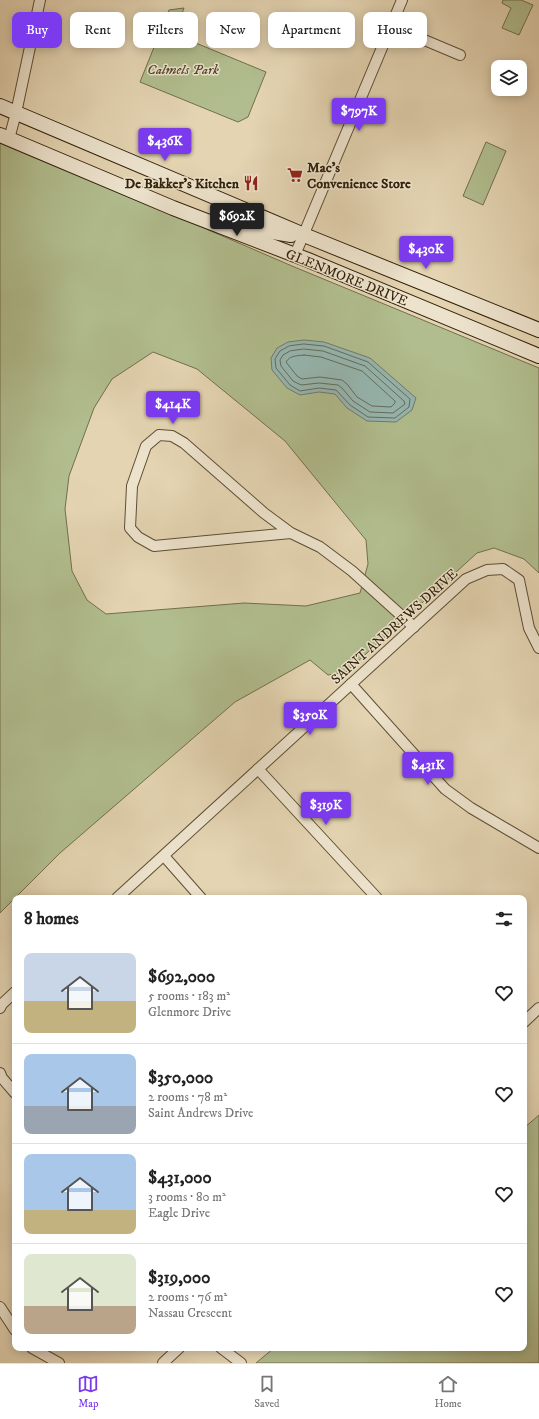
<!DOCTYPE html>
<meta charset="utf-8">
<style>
body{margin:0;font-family:"IM FELL DW Pica",serif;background:#f2f2f2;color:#222;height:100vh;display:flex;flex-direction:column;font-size:15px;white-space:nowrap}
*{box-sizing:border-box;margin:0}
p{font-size:13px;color:#767676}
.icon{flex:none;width:22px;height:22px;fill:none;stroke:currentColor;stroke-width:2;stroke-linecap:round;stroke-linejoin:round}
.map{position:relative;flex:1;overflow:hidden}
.sheet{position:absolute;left:12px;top:895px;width:515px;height:456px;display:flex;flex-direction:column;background:#fff;border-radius:8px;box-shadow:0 2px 10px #0003}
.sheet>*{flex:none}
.guide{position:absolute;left:12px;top:12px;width:515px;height:36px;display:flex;gap:8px}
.buttons{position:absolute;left:491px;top:60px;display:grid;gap:8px}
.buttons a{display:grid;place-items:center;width:36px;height:36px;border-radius:8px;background:#fff;box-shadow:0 2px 10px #0003;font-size:20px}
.price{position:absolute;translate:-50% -34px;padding:0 9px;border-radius:4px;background:#7c3aed;color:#fff;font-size:13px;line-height:26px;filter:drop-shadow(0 1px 2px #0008)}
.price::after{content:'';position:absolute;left:50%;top:24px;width:12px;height:9px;margin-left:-6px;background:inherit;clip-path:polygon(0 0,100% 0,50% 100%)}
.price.active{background:#222;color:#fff}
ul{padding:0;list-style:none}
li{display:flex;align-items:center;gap:12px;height:100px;padding:0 12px}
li+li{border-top:1px solid #e0e0e0}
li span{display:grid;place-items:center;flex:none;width:112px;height:80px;border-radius:8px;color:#555}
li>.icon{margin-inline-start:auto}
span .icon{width:48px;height:48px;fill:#fffc;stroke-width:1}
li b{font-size:17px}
h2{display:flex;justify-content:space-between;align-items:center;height:48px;padding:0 12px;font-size:17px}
.pill{padding:0 14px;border-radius:8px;background:#fff;box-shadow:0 2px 10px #0003;font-size:14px;line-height:36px}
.pill.active{background:#7c3aed;color:#fff}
.tabs{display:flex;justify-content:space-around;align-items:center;height:56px;border-top:1px solid #e0e0e0;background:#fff;font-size:11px;color:#767676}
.tabs a{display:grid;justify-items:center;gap:2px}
.tabs .active{color:#7c3aed}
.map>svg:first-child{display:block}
.green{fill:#b1bd8e;stroke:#726f4c;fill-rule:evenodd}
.water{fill:#96b7b1;stroke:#6e7b6e}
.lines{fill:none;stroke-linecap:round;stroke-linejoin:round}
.shore{stroke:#646c5e;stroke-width:1}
.street-casing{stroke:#5e4e34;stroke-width:12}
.secondary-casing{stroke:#32210a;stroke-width:16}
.street{stroke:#ede3cd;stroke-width:10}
.secondary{stroke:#ede3cd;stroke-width:14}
.labels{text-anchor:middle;stroke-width:3;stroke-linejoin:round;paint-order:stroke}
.park-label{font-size:14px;font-style:italic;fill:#52482b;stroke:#ede3cd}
.poi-label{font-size:14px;font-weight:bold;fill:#32210a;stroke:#ede3cd;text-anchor:start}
.street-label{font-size:14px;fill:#32210a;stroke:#ede3cd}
</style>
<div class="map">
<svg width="539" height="1363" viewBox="0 0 539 1363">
<rect width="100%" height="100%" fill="#e4d4b2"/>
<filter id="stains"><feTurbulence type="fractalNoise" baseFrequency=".005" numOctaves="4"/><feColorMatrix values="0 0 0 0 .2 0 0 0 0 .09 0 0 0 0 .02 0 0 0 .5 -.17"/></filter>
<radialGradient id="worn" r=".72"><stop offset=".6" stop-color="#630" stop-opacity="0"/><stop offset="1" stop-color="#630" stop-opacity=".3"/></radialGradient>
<g class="green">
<path d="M503,0H521L533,5L519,35L502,28L511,8L502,3Z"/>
<path d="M184,8L174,34L266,72L248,117L238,122L140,82L169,10Z"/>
<path d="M0,140L292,266L539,368V573L524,559L494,548L477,553L346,672L328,675L310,660L235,702L60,853L0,913ZM153,352L197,369L285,441L366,540L368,564L360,593L306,606L244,603L106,614L87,600L72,571L65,509L69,476L94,408L112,379Z"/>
<path d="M486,142L506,151L483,205L463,196Z"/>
<path d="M539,1115V1363H256L274,1348H524V1128Z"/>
</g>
<path class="water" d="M304,340L324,342L370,358L416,398L412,410L396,422L367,421L347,408L335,394L319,392L300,395L287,388L272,370L271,358L277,348L288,342Z"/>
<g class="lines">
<g class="shore">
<path d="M304,344L324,346L368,362L410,399L409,407L395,418L368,417L350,405L336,390L319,388L300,391L290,385L276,368L275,359L280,351L289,346Z"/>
<path d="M304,349L323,351L365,366L404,401L405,404L393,413L370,412L353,401L342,388L338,385L319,383L301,385L293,381L281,366L280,360L283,355L290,351Z"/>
<path d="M304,355L321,357L362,371L395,401V403L391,407L372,406L357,397L347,384L342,380L320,377L302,379L297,376L286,362C290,355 298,356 304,355Z"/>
</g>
<defs>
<g id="street">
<path d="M391,26L460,55"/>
<path d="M9,139L16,113L40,0"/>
<path d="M295,255L402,0"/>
<path d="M291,533L154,546L138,537L130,528L132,486L146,446L159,435L172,436L184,443L264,513L291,533L320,547L352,571L414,627"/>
<path d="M351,684L445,789L471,808L539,848"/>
<path d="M258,769L377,898"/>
<path d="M164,856L201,898"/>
<path d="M117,898L466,579L487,570L503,569L519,580L529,628L539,648"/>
<path d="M0,1008L2,1004L15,992"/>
<path d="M524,1022L539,1008"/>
<path d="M0,1073L2,1078L15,1093"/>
<path d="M0,1307L15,1330"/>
<path d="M32,1348L59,1363"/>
<path d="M221,1348L241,1363"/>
<path d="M163,1363L179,1348"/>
</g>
<g id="secondary">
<path d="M0,106L304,235L539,330"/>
<path d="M0,135L173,208L308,260L539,356"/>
<path d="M235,224L261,230L291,235"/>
</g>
</defs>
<use href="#street" class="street-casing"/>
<use href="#secondary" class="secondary-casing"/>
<use href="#street" class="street"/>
<use href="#secondary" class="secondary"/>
</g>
<defs>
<symbol id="supermarket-bare" viewBox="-9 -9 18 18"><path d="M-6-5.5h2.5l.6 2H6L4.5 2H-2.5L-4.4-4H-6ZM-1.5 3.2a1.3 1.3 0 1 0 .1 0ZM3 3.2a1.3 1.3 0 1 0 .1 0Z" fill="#8f2418" stroke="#ede3cd" stroke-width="2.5" paint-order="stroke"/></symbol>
<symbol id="restaurant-bare" viewBox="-9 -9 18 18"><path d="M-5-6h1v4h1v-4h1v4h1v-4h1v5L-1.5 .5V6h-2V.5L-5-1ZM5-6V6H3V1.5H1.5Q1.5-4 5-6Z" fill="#8f2418" stroke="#ede3cd" stroke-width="2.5" paint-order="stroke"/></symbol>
</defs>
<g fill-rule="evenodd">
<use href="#supermarket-bare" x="284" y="164" width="22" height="22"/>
<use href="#restaurant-bare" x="240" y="172" width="22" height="22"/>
</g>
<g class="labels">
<g class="park-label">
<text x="183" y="74">Calmels Park</text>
</g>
<g class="poi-label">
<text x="307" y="172">Mac's<tspan x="307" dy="16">Convenience Store</tspan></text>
<text x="239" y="188" text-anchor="end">De Bakker's Kitchen</text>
</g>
<g class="street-label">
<text transform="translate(347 277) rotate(22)" y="5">GLENMORE DRIVE</text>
<text transform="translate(394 626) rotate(-42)" y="5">SAINT ANDREWS DRIVE</text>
</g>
</g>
<rect width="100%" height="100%" filter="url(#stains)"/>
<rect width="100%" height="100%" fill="url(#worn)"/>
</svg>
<div class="buttons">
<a><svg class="icon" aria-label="layers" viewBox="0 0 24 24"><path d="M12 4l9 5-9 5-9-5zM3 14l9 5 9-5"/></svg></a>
</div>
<b class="price" style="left:359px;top:132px">$797K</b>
<b class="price" style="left:165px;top:162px">$436K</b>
<b class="price active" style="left:237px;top:237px">$692K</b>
<b class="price" style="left:426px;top:270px">$430K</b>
<b class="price" style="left:173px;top:425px">$414K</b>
<b class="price" style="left:310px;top:736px">$350K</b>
<b class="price" style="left:428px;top:786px">$431K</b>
<b class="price" style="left:326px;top:826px">$319K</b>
<div class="guide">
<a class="pill active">Buy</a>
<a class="pill">Rent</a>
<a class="pill">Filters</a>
<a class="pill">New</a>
<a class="pill">Apartment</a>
<a class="pill">House</a>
</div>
<section class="sheet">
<h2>8 homes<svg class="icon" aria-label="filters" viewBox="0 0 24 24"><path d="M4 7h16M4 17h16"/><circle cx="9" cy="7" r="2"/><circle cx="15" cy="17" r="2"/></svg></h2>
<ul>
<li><span style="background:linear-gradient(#c9d6e8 60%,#c2b280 0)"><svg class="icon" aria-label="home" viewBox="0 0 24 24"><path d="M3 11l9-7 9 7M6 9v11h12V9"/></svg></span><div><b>$692,000</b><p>5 rooms · 183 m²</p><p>Glenmore Drive</p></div><svg class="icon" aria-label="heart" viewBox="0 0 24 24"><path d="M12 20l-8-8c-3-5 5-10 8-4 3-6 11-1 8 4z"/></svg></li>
<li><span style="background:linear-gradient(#a9c7e8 65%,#9aa5b1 0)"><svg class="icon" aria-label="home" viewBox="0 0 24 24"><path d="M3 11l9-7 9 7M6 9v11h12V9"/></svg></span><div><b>$350,000</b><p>2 rooms · 78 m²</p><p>Saint Andrews Drive</p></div><svg class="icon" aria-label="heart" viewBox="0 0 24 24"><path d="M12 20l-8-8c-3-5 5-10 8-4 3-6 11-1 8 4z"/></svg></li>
<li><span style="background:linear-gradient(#a9c7e8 70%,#c2b280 0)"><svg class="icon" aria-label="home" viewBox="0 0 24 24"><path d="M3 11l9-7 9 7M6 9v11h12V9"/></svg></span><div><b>$431,000</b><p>3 rooms · 80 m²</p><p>Eagle Drive</p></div><svg class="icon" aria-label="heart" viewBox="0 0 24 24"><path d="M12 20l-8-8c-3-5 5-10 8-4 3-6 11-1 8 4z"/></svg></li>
<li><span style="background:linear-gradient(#dfe7d0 65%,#b9a48a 0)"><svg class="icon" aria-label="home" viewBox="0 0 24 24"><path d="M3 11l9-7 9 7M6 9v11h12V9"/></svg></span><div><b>$319,000</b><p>2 rooms · 76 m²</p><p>Nassau Crescent</p></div><svg class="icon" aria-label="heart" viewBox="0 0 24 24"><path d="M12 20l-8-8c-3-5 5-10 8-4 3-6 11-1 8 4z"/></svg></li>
</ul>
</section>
</div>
<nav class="tabs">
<a class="active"><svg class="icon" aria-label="map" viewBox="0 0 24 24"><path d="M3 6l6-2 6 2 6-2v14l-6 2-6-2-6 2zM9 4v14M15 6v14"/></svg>Map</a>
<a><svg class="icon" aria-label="saved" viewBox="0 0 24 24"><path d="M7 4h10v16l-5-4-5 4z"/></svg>Saved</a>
<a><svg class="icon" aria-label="home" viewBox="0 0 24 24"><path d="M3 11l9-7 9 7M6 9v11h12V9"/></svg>Home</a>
</nav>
